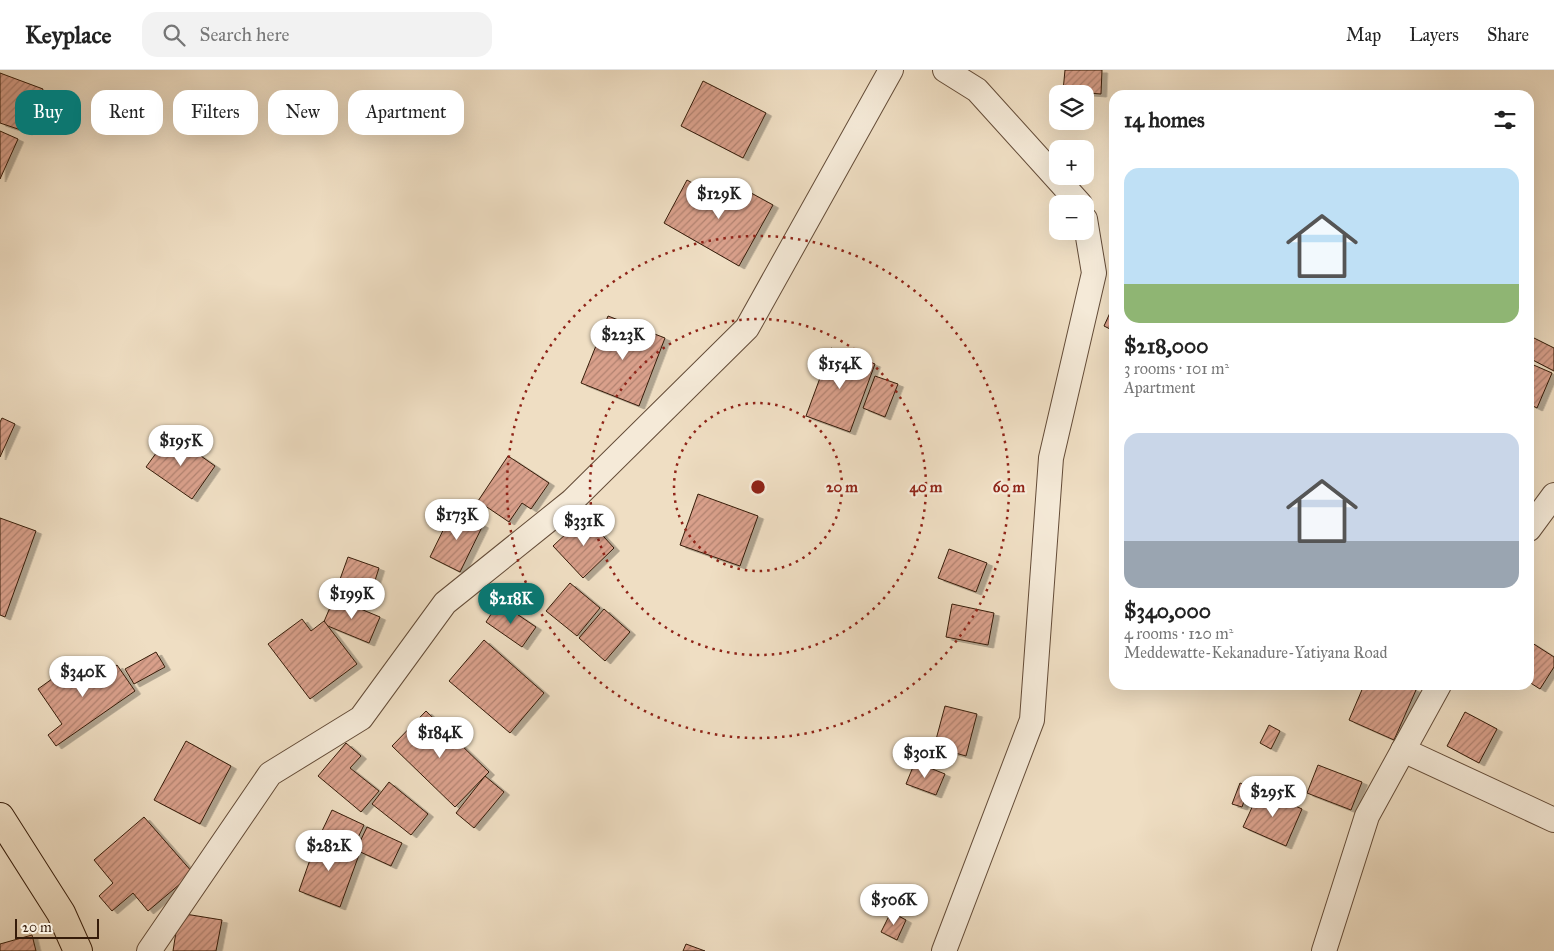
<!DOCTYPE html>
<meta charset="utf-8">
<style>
body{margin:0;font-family:"IM FELL Great Primer",serif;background:#f2f2f2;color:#222;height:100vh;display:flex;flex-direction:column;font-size:19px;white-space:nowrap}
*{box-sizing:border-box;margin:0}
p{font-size:16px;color:#767676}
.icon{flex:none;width:28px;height:28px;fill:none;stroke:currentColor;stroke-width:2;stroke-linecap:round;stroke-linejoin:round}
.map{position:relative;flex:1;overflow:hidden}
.panel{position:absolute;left:1109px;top:20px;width:425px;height:600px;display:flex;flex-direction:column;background:#fff;border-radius:15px;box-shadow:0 5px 20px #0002}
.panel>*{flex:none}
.top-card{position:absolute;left:15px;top:20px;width:475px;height:45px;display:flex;gap:10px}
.controls{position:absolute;left:1049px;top:15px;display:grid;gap:10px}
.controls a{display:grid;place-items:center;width:45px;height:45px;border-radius:10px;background:#fff;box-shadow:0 5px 20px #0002;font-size:25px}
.scale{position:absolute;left:15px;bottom:12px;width:84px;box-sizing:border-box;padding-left:5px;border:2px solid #361c0a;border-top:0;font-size:14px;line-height:18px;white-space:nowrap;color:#361c0a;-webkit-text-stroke:4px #f5ead8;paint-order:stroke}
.price{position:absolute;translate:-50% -42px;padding:0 11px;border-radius:18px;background:#fff;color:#222;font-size:16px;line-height:32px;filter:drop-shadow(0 1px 2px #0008)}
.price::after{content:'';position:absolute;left:50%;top:30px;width:15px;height:11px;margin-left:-8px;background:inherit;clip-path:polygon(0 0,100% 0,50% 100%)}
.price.selected{background:#0f766e;color:#fff}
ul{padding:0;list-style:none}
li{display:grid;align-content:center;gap:10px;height:265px;padding:0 15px}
li span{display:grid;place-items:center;height:155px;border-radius:15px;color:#555}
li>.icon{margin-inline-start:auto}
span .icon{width:90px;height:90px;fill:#fffc;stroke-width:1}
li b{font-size:21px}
h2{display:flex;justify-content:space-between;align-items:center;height:60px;padding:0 15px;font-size:21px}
.pill{padding:0 18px;border-radius:15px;background:#fff;box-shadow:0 5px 20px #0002;font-size:18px;line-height:45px}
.pill.selected{background:#0f766e;color:#fff}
header{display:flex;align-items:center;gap:30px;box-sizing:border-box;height:70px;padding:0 25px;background:#fff;border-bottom:1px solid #e0e0e0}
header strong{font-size:24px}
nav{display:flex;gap:28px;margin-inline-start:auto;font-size:18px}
.search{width:350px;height:45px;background:#f2f2f2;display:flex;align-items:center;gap:12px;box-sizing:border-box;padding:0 18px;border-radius:15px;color:#767676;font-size:19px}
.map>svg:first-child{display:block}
.building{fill:url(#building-hatch);stroke:#361c0a;filter:url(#shadow)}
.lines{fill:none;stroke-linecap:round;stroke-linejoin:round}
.minor-casing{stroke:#644c38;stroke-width:26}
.primary-casing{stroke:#361c0a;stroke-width:30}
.minor{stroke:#f5ead8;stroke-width:24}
.primary{stroke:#efdec3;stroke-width:28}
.ring{fill:none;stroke:#8f2418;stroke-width:2.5;stroke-dasharray:2.5 5}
.centre{fill:#8f2418;stroke:#f5ead8;stroke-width:2.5}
.ring-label{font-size:15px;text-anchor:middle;font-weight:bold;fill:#8f2418;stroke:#f5ead8;stroke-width:4.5;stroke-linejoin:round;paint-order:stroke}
</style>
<header>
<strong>Keyplace</strong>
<div class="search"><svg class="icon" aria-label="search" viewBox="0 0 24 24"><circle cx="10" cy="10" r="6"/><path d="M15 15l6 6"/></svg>Search here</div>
<nav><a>Map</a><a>Layers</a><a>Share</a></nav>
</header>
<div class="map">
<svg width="1554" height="881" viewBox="0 0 1554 881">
<defs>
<pattern id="building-hatch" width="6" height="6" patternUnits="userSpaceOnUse" patternTransform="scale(1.25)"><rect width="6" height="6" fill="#d9a08b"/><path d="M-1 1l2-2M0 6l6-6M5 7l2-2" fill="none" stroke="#b18270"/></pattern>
<filter id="shadow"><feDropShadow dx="5.5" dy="3" stdDeviation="0" flood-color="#0004"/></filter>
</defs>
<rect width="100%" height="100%" fill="#efdec3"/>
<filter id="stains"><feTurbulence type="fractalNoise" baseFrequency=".004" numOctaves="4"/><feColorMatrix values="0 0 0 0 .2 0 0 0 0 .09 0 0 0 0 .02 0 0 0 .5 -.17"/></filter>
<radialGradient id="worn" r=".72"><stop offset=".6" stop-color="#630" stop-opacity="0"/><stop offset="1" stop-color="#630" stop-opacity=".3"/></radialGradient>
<g class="building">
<path d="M1065,0H1102L1101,24L1063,21Z"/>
<path d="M0,3L43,19L27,62L0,53Z"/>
<path d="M703,11L766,43L743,88L681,56Z"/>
<path d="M0,61L18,69L0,109Z"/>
<path d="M687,110L732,135L742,118L773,135L739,196L664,153Z"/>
<path d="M1114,234V261L1104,256Z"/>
<path d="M608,246L665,268L639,336L581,313Z"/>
<path d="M1530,266L1554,278V301L1529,288Z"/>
<path d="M831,278L875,294L850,362L806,346Z"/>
<path d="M1529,293L1552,303L1537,338L1529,334Z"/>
<path d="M875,306L898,314L885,347L863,338Z"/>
<path d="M2,348L15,354L0,387V352Z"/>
<path d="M170,364L215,396L192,429L146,397Z"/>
<path d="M508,386L549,413L531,439L522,433L509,452L478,431Z"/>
<path d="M698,424L758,446L740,496L680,475Z"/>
<path d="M453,440L483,455L460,502L430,487Z"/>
<path d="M585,446L614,478L583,508L553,476Z"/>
<path d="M0,448L36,461L5,547L0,545Z"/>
<path d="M949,479L987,493L976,522L938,508Z"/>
<path d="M348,487L379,498L371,523L339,512Z"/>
<path d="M570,513L600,538L577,566L546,541Z"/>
<path d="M334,528L380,547L369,573L323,554Z"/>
<path d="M499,532L536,557L522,577L486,552Z"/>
<path d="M952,534L994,543L988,575L946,567Z"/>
<path d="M604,539L630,562L605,591L579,568Z"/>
<path d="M302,549L311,561L324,551L357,594L310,629L268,574Z"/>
<path d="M484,570L544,623L510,663L449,611Z"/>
<path d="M1529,571L1554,587V597L1540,619L1529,612Z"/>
<path d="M156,582L165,597L134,614L125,599Z"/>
<path d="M77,591L92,613L117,595L135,621L56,676L48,665L62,654L38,619Z"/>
<path d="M1364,615H1405L1416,620L1394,670L1349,650Z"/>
<path d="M945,636L977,644L966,686L934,677Z"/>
<path d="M426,641L489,702L455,737L392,676Z"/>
<path d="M1465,642L1497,659L1479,693L1447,676Z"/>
<path d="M1269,655L1280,661L1271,679L1260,673Z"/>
<path d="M186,671L231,696L200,754L154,730Z"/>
<path d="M346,673L361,686L350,698L379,721L361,742L318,706Z"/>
<path d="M915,692L945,704L936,725L906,714Z"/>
<path d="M1318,695L1362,712L1351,740L1307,723Z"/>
<path d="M485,706L504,722L474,758L456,743Z"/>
<path d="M389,712L428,744L411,765L372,734Z"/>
<path d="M1240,713L1249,717L1242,737L1232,734Z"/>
<path d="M1260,720L1302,739L1286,776L1243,757Z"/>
<path d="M332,740L364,755L354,776L322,761Z"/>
<path d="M144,747L193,803L148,841L133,823L112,841L99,826L113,813L94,790Z"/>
<path d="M367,757L402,773L391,796L356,780Z"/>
<path d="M318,767L360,782L340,837L299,821Z"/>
<path d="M891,842L906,850L897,870L881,862Z"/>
<path d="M179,843L222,850L216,881H173Z"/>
<path d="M32,865L36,881H0V874Z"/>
<path d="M686,874L705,881H683Z"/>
</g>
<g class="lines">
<defs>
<g id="minor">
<path d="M945,0L977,20L1080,134"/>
<path d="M1529,459L1554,425"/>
<path d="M1403,680L1554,750"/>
<path d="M149,881L270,704L361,648L445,533L572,431L747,258L891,0"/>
<path d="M944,881L1032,650L1051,388L1094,203L1085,149"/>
<path d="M1324,881L1367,746L1439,615"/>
</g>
<path id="primary" d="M0,747L61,843L78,881"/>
</defs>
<use href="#minor" class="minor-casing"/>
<use href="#primary" class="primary-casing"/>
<use href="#minor" class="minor"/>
<use href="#primary" class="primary"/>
</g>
<g class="ring">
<circle cx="758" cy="417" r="84"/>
<circle cx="758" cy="417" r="168"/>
<circle cx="758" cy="417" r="251"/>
</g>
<circle cx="758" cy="417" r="8" class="centre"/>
<g class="ring-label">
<text x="842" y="422">20 m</text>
<text x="926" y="422">40 m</text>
<text x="1009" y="422">60 m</text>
</g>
<rect width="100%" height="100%" filter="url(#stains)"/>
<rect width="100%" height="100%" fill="url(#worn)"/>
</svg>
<div class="controls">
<a><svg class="icon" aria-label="layers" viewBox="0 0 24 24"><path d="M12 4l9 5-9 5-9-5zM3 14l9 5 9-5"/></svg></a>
<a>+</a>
<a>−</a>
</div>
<div class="scale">20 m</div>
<b class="price" style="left:719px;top:150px">$129K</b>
<b class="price" style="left:623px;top:291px">$223K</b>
<b class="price" style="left:840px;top:320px">$154K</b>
<b class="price" style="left:181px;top:397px">$195K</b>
<b class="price" style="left:457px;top:471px">$173K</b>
<b class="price" style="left:584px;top:477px">$331K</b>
<b class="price" style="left:352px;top:550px">$199K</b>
<b class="price selected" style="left:511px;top:555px">$218K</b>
<b class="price" style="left:83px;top:628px">$340K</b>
<b class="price" style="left:440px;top:689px">$184K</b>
<b class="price" style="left:925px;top:709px">$301K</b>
<b class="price" style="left:1273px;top:748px">$295K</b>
<b class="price" style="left:329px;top:802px">$282K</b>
<b class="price" style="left:894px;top:856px">$506K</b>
<div class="top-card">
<a class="pill selected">Buy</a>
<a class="pill">Rent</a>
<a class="pill">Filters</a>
<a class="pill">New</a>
<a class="pill">Apartment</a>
</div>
<section class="panel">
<h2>14 homes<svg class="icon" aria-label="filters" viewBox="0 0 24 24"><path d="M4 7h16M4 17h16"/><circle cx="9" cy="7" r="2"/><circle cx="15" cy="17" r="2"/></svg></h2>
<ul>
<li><span style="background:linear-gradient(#bfe0f5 75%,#8fb573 0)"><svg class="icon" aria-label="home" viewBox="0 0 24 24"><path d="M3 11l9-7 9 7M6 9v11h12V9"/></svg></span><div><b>$218,000</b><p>3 rooms · 101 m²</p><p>Apartment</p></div></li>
<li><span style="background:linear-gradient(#c9d6e8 70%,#9aa5b1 0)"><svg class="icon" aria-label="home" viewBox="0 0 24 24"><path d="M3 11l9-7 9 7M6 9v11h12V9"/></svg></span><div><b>$340,000</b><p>4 rooms · 120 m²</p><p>Meddewatte-Kekanadure-Yatiyana Road</p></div></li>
</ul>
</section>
</div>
